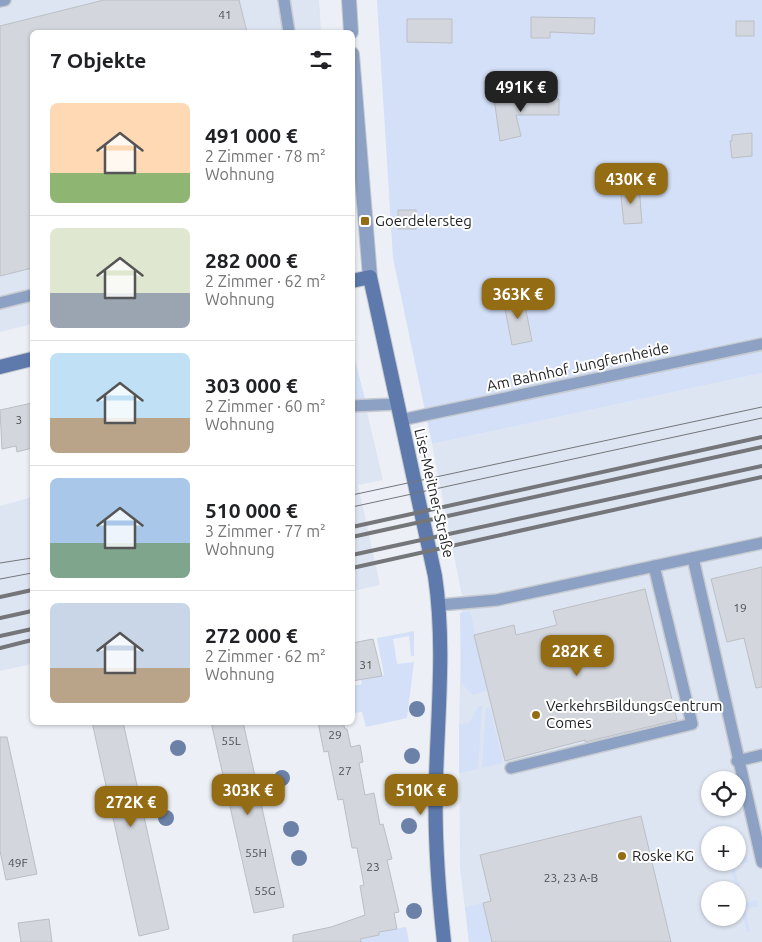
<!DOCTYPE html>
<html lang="de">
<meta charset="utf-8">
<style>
body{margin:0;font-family:Ubuntu,sans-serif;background:#f6f6f6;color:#202124;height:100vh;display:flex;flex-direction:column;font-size:19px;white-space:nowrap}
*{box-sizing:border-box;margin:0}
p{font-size:16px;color:#757577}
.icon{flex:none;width:28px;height:28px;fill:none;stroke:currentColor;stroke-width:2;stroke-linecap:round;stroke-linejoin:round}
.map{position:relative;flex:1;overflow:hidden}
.side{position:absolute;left:30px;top:30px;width:325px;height:695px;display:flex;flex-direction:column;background:#fff;border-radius:8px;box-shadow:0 1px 4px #0004}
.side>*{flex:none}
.buttons{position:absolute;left:701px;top:771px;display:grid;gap:10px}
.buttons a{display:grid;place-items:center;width:45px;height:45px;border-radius:50%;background:#fff;box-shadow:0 1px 4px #0004;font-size:25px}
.price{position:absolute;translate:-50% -42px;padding:0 11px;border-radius:10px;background:#936c14;color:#fff;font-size:16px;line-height:32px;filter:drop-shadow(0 1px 2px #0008)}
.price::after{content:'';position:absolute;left:50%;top:30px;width:15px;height:11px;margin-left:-8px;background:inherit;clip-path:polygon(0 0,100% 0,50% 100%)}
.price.active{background:#222;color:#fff}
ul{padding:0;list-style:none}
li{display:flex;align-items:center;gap:15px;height:125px;padding:0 20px}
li+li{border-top:1px solid #e0e0e0}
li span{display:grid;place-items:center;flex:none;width:140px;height:100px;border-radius:8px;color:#555}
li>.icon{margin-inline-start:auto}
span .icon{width:60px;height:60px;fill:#fffc;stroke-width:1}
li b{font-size:21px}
h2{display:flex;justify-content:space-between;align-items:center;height:60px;padding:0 20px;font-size:21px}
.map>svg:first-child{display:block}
.built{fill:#dee5f2;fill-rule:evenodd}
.green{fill:#d3e0f8}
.building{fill:#d3d6dd;stroke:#bbbfc5}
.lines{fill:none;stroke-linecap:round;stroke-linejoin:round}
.service-casing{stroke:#c7cbd0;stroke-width:14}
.minor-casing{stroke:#c7cbd0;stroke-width:16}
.secondary-casing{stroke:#c7cbd0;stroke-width:16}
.service{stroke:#8da1c4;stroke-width:11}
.minor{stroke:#8da1c4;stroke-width:14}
.secondary{stroke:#5e7aac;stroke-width:14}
.tram{stroke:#74767a;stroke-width:1}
.rail{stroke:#74767a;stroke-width:4}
.tree{fill:#6c81a8}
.poi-dot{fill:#936c14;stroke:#fff;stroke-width:2}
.labels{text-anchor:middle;stroke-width:4;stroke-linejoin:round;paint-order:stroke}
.number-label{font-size:12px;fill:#4c4e52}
.poi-label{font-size:15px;fill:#1f2023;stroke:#fff;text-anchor:start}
.street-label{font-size:15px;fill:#1f2023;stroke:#fff}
</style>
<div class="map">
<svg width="762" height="942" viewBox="0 0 762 942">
<rect width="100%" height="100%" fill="#ecf0f6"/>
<g class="built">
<path d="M0,0H319L321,32H32V324L0,332Z"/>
<path d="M352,348L383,480L358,485L380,585L353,591Z"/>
<path d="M762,373V942H469L460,868L459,725L462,596L432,444ZM710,780H738V808H710ZM710,835H738V862H710ZM710,890H738V918H710Z"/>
<path d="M32,497V664L0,671V506Z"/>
</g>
<g class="green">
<path d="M377,0H762V373L432,444L393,258Z"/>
<path d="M352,348L366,403L353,400Z"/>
<path d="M470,611L488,690L473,695L461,683L460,613Z"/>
<path d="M414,631V656H411L409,636L393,639L397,664L414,662L407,718L366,727L362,712L353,713V686L362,684L361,680L384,675L377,638Z"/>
<path d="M482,705L478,769L459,773V725L470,722L477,708Z"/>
<path d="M490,707L503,763L482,768L486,708Z"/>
<path d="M746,855L748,862L734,866L743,903L757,900L758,906L745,909L750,932H747L730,863L738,862V857Z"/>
<path d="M483,903L492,942H469L465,907Z"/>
<path d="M406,927L409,942H359L360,939L379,935V932Z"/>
</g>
<g class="building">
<path d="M104,0H239L247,32H32V268L0,276V26Z"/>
<path d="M531,17L595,18L594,34L550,32V38H531Z"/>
<path d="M407,19H452V43L407,42Z"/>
<rect x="736" y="21" width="18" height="15"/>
<path d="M494,98L559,99V115H516L521,136L500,141Z"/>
<path d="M752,133V156L732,158L730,141H732V135Z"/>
<path d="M639,185L642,223L624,224L620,187Z"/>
<rect x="398" y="210" width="18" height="19"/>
<path d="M523,295L532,341L512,345L503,299Z"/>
<path d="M32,403V448L17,452L16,446L2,449L0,410Z"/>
<path d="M762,567V687L756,688L744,638L727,642L711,579Z"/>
<path d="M645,589L677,720L585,742V740L505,761L474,635L514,625L516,635L557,625L553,611Z"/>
<path d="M373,639L382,676L352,681V643Z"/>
<path d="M92,722H123L169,929L139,936Z"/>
<path d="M211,722H243L284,907L254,913Z"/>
<path d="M318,722H343L345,729H347L351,747L360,745L363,762L359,763L365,795L374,793L380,825L383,824L392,859L387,860L399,912L394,913L397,929L379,932V935L360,939L361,942H293V935L331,927L365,915L360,886L364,885L357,848H352L343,799L338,800L328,751L324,752Z"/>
<path d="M0,737H7L37,874L6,880L0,851Z"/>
<path d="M641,816L671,942H492L483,903L491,901L480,855Z"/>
<path d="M49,919L52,942H21L18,923Z"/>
</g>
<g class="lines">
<defs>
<g id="service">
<path d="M284,0L289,32"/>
<path d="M0,1L5,0"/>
<path d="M0,303L32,295"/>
<path d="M352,406L397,404"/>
<path d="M401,420L762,344"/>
<path d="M693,558L762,862"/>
<path d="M440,605L497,600L762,543"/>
<path d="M737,761L762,755"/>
<path d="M511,768L692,724L654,566"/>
</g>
<g id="minor">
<path d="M349,0L351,32"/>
<path d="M352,54L370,277"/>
</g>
<g id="secondary">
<path d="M352,281L370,277L435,576C445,643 438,710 436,778C434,833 438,887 444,942"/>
<path d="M0,367L32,359"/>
</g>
</defs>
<use href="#service" class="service-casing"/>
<use href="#minor" class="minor-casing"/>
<use href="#secondary" class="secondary-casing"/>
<use href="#service" class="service"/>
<use href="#minor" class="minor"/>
<use href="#secondary" class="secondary"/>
<g class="tram">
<path d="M352,495L762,407"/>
<path d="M352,507L762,418"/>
<path d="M0,563L32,558"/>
<path d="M0,579L32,573"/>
</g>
<g class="rail">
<path d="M352,527L762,437"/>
<path d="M352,537L762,447"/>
<path d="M352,555L762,466"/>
<path d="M352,568L762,477"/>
<path d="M0,597L32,590"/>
<path d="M0,618L32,611"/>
<path d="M0,636L32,629"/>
<path d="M0,648L32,640"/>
</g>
</g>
<g class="tree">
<circle cx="417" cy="709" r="8"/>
<circle cx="178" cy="748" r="8"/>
<circle cx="412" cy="756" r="8"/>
<circle cx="282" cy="778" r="8"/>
<circle cx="166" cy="818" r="8"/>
<circle cx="409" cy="826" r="8"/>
<circle cx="291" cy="829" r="8"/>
<circle cx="299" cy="858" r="8"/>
<circle cx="414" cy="911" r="8"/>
</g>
<g class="poi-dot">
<rect x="360" y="216" width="10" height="10" rx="2.5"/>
<circle cx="536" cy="715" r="5"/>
<circle cx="622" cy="856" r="5"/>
</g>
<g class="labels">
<g class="number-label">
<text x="225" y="19">41</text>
<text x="19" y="424">3</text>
<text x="740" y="612">19</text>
<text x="366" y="669">31</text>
<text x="335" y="739">29</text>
<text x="231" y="745">55L</text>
<text x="345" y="775">27</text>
<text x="256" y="857">55H</text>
<text x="18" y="867">49F</text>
<text x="373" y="871">23</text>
<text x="571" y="882">23, 23 A-B</text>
<text x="265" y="895">55G</text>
</g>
<g class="poi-label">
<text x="375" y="226">Goerdelersteg</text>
<text x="546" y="711">VerkehrsBildungsCentrum<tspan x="546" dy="17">Comes</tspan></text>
<text x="632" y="861">Roske KG</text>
</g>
<g class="street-label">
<text transform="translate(578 367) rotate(-12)" y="5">Am Bahnhof Jungfernheide</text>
<text transform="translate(434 493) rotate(77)" y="5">Lise-Meitner-Straße</text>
</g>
</g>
</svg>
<div class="buttons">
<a><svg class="icon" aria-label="locate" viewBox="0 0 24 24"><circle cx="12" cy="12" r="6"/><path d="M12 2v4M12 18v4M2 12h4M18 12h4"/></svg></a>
<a>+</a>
<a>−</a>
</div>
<b class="price active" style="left:521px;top:113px">491K €</b>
<b class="price" style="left:631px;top:205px">430K €</b>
<b class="price" style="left:518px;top:320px">363K €</b>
<b class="price" style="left:577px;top:677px">282K €</b>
<b class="price" style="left:248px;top:816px">303K €</b>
<b class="price" style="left:421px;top:816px">510K €</b>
<b class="price" style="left:131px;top:828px">272K €</b>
<section class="side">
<h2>7 Objekte<svg class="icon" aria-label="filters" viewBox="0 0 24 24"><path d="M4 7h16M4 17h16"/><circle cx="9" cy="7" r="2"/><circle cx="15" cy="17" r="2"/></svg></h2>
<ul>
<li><span style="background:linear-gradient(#ffd9b3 70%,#8fb573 0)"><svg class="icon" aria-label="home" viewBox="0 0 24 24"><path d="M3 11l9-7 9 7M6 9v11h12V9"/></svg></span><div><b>491 000 €</b><p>2 Zimmer · 78 m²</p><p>Wohnung</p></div></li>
<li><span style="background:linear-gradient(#dfe7d0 65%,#9aa5b1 0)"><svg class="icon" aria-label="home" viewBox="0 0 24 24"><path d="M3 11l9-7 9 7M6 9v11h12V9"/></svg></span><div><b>282 000 €</b><p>2 Zimmer · 62 m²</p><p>Wohnung</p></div></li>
<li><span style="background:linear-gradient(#bfe0f5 65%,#b9a48a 0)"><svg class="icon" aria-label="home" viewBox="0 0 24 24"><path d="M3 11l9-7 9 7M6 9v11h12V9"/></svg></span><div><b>303 000 €</b><p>2 Zimmer · 60 m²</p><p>Wohnung</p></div></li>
<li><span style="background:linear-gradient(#a9c7e8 65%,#7fa58c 0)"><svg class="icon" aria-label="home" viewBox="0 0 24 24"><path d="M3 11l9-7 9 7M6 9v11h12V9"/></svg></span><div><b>510 000 €</b><p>3 Zimmer · 77 m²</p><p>Wohnung</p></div></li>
<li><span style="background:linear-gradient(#c9d6e8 65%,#b9a48a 0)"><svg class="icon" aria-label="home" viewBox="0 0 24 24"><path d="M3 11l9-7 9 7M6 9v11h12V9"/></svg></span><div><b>272 000 €</b><p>2 Zimmer · 62 m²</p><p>Wohnung</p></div></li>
</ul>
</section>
</div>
